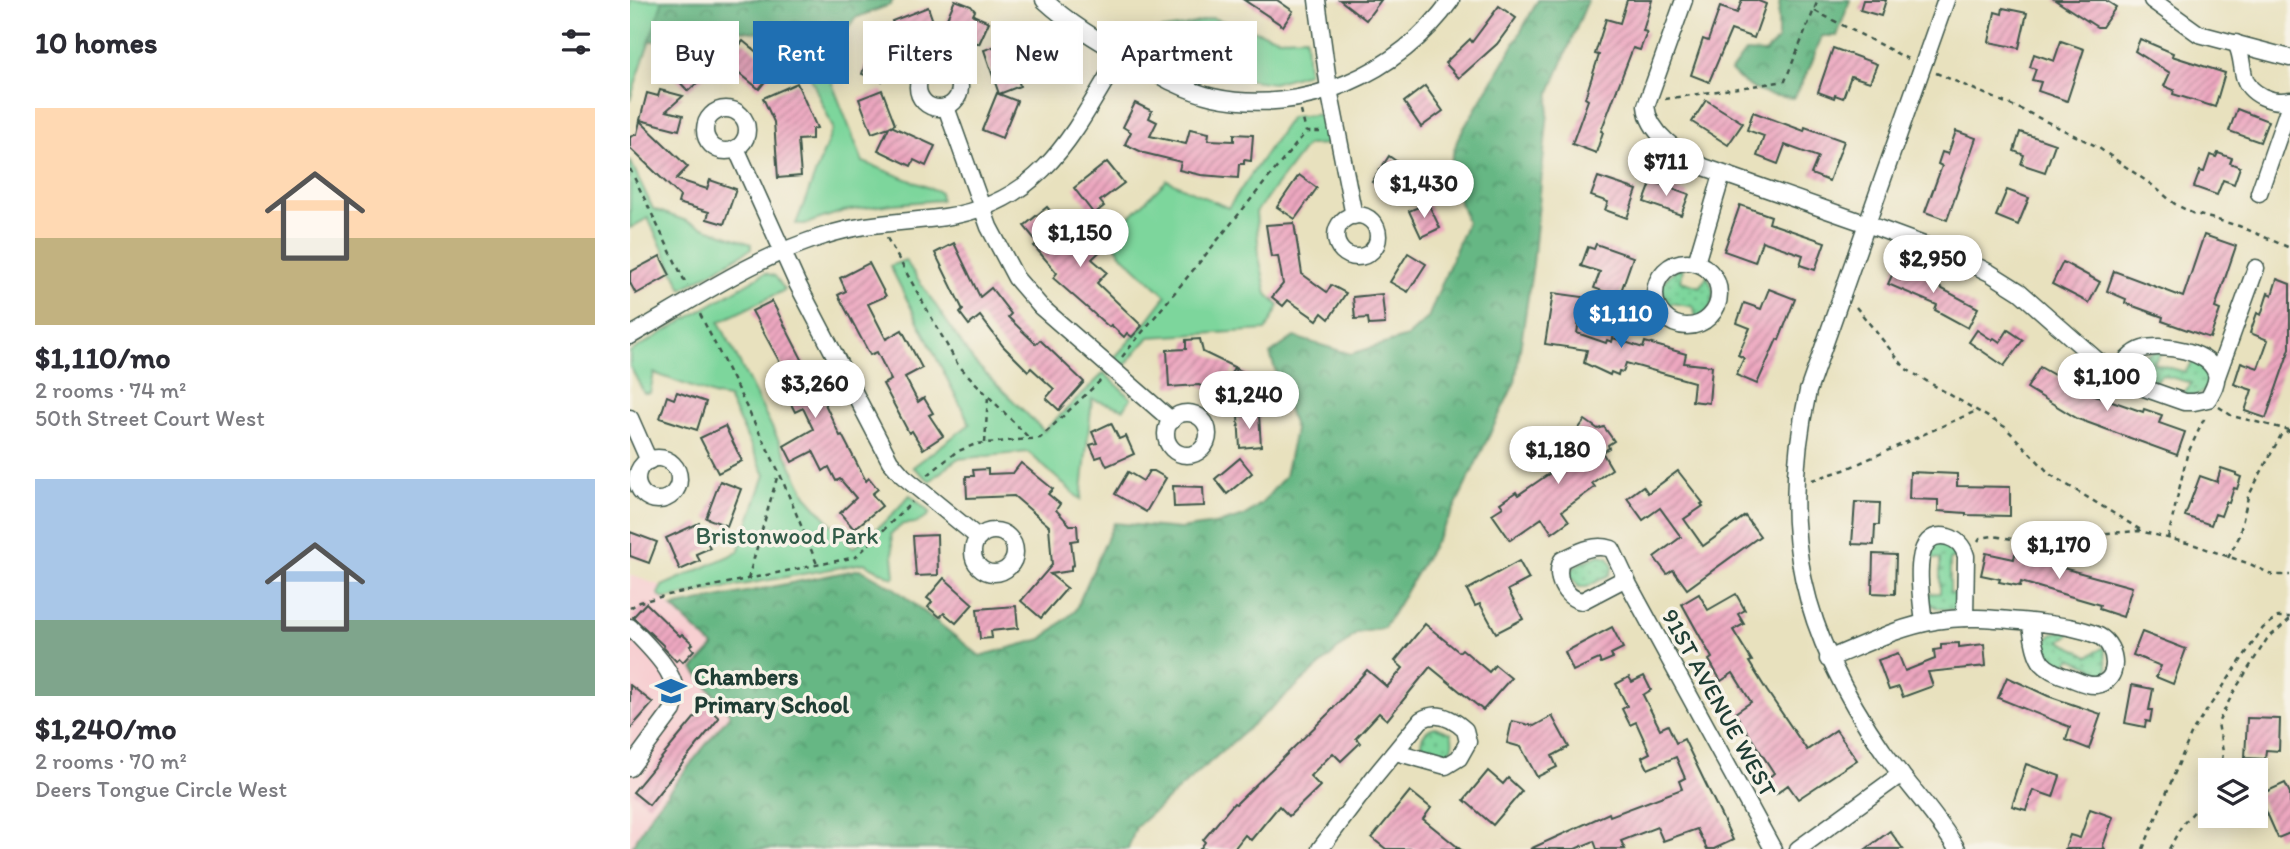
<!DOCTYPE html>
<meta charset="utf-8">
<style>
body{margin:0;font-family:Itim,sans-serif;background:#f2f2f3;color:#2b2b33;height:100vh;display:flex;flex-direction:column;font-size:26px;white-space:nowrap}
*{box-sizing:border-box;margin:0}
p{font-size:23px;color:#7c7c81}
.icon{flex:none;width:38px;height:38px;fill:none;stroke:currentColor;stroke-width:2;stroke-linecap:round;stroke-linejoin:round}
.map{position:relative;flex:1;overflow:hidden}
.side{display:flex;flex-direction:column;background:#fff;width:630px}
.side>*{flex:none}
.hud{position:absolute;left:21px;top:21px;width:665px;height:63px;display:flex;gap:14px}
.tools{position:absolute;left:1568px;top:758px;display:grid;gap:14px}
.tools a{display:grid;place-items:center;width:70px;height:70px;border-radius:0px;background:#fff;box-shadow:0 4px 18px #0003;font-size:35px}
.price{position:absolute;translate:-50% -60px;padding:0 16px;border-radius:24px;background:#fff;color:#222;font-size:23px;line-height:46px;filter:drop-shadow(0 2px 4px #0008)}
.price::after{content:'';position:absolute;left:50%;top:42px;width:21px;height:16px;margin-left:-10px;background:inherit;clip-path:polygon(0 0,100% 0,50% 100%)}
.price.current{background:#1f6fb2;color:#fff}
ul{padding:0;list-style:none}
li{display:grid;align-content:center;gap:14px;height:371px;padding:0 35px}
li span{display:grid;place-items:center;height:217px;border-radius:0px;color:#555}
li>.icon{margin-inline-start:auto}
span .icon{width:126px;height:126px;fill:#fffc;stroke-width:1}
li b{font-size:30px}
h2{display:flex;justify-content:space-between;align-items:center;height:84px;padding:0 35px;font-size:30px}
.chip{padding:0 24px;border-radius:0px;background:#fff;box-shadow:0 4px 18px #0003;font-size:24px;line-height:63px}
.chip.current{background:#1f6fb2;color:#fff}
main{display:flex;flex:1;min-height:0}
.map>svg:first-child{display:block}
.built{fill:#f7cfd1}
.grass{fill:url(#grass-dots);stroke:#4e8a68;stroke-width:2}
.forest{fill:url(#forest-crowns);stroke:#427a5c;stroke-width:2}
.green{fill:#7dd69c;stroke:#4e8a68;stroke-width:2}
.building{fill:url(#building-hatch)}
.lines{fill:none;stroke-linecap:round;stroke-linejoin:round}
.minor-casing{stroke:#3d5649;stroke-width:19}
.path{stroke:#3d5649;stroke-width:2.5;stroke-dasharray:5 5;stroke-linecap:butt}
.minor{stroke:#fff;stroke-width:16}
.labels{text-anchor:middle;stroke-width:7;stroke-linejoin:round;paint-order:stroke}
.park-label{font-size:24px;fill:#325c49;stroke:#f7f3e8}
.poi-label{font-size:24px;font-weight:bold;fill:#1f3d34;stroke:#f7f3e8;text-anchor:start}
.street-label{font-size:24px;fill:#1f3d34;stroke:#f7f3e8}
</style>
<main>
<section class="side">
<h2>10 homes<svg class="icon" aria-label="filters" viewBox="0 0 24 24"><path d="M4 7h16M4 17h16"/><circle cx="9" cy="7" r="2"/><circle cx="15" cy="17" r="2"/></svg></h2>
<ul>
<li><span style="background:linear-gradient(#ffd9b3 60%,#c2b280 0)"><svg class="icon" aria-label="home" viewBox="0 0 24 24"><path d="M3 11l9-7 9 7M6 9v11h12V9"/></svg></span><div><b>$1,110/mo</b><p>2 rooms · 74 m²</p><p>50th Street Court West</p></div></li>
<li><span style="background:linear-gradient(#a9c7e8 65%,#7fa58c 0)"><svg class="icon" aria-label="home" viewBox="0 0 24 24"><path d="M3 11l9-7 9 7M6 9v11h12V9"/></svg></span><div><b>$1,240/mo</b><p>2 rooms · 70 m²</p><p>Deers Tongue Circle West</p></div></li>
</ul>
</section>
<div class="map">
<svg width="1660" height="849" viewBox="0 0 1660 849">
<defs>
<pattern id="grass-dots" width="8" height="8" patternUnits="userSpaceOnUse" patternTransform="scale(1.75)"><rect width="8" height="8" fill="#7dd69c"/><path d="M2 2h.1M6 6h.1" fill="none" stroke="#66af80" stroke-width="1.8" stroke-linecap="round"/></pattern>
<pattern id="forest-crowns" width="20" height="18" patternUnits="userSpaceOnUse" patternTransform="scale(1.75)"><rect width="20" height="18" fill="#66b784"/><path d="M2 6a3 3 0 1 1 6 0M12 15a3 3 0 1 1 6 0" fill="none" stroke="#53966d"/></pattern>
<pattern id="building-hatch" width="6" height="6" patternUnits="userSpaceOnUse" patternTransform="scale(1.75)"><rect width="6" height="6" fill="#eda7c0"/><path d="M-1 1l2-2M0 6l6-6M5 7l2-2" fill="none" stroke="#bf899d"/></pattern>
</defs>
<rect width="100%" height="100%" fill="#f7f3e8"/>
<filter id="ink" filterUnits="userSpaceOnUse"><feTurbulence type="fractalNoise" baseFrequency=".0143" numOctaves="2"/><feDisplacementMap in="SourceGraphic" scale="14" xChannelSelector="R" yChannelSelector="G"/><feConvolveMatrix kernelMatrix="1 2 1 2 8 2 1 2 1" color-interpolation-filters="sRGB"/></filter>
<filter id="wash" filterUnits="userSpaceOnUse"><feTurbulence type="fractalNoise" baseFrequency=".00686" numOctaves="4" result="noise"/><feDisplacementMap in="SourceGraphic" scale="28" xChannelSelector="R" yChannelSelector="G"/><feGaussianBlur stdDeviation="1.57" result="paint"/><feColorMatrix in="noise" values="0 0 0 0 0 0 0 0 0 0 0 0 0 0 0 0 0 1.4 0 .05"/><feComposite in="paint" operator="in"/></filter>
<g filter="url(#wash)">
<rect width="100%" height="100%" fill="#e8e1be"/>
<path class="built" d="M0,575L32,586L28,594L84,647L63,669L100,714L21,814L0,849Z"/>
<g class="grass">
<path d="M1053,267L1051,281L1070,287L1077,276C1088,293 1084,310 1066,319L1064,307L1042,303L1037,310C1023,293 1034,274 1053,267Z"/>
<path d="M1534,349L1523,363L1555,372L1564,360L1572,363L1581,376C1573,396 1572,396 1551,396L1562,383L1532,375L1520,385L1502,378L1499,371C1504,354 1518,354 1534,349Z"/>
<path d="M1306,542L1322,543L1330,559H1320V593H1330L1326,609C1313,611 1298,608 1295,594L1310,593V559L1295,558Z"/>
<path d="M970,555L978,557L983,566L979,575L957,587H949L939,575C944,563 958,560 970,555Z"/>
<path d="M1433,630L1443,632L1430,641L1459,656L1474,647L1478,671L1469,678L1455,679L1463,668L1441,658L1431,671L1417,660C1414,643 1415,635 1433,630Z"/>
<path d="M805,727L821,733C826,748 817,759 801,754L791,743C792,735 797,729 805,727Z"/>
</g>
<g class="forest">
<path d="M0,0H263L260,5L225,18L214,35L163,37L100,29L33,41H0Z"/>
<path d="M908,0H958L920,92L903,264L885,382L821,515L754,628L727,633L506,827L498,849H1L21,814L100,714L63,669L84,647L42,607L230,569L264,588L350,656L412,639L445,611L484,523L550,529L591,523L614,516L632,503L655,476L665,430L640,354L664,337L721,354L777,337L798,318L837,222L818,170L828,138L878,55Z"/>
<path d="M1150,0H1220L1207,36H1192L1180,67L1164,98C1136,96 1121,92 1101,71L1115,52L1135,53L1148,40V16Z"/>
</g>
<g class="green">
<path d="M0,0H33L0,100Z"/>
<path d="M582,18L649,38L676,37L678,73L643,83L572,73L507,39L510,33L554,26Z"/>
<path d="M214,35L198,73L233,162L310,192L311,200L262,204L214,211L175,224H166L203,128L163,37Z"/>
<path d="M694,114L700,144L677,145L626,212L629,257L637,294L649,306L636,330L519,337L494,366L484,358L514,325L536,296L491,254L480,236L537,180L598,208L661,117Z"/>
<path d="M0,160L23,209L121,244V249L52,289L18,218L0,228Z"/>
<path d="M275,260L344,362L414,431L474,373L501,398L494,409L462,399L451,500L398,452L327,459L300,481L283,467L340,424L260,266Z"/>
<path d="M135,273L145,276L155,290L89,322L177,497L223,548L258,519L280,495L300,513C292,522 286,524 273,524L261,534L265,577L263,578L234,563L34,599L28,594L32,586L108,552L135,475L98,398L86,396L24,373L20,393H14L0,366V352Z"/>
</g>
<g id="blocks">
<g class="building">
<path d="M325,0L341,6L345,11L343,15L359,22L349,44L314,25Z"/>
<path d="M614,0H647L663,11L653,26Z"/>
<path d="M710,0H751L736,20Z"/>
<path d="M997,0H1022L1013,31L1017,32L1010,50L1003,48L971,131L973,132L966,153L942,144L958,100L955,98L969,55L965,54L976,19L990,23Z"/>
<path d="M1112,0H1126L1136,4L1124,38L1101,30L1079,82L1061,75L1073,39L1078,41L1090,7L1107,13Z"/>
<path d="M1233,0H1256L1251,16L1230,10Z"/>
<path d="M1425,0H1475L1486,7L1472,27H1467Z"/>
<path d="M869,6L886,18L867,44L829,78L815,63L840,39L842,42Z"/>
<path d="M298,7L305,27L270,41L262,21Z"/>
<path d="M1373,8L1397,13L1389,48L1359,42L1365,12L1372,14Z"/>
<path d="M244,37L266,44L252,81L232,74Z"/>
<path d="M1510,39L1543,53L1542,56L1595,73L1585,107L1543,94L1544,90L1534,86L1540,73L1505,51Z"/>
<path d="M113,41L146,68L129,89L96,62Z"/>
<path d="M1431,41L1454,49L1437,101L1408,91L1411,82L1402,80L1406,69L1400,67L1404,54L1424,61Z"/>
<path d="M377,42L390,86L369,94L387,101L372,138L352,130L367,93L369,94L354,50Z"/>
<path d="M73,43L90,62L58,91L34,65L43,57L49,64Z"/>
<path d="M1203,48L1247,64L1240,82L1221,76L1213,98L1205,95L1204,98L1188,92Z"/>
<path d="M167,83L187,128L182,129V139L168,140L171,176L148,178L144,122L133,98Z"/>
<path d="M795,86L813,111L791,127L774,102Z"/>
<path d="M30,90L53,96L36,111L53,115L49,130L10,120L17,93L28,96Z"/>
<path d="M252,90L265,124L261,126L305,146L296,166L284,160L281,166L248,150L259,127L242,133L229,99Z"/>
<path d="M1076,100L1113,123L1098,145L1062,122Z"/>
<path d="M505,103L522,111L519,118L527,122L520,136L556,144L560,129L579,133L578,140L604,141V134L623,135L621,161L614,160V164H609L608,178L571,175L549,170L551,162L514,153L495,144L501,132L493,127Z"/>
<path d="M1607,109L1638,121L1630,142L1599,131Z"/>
<path d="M1123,112L1174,131L1175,127L1214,141L1199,181L1181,174L1188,157L1155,145L1148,164L1127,156L1134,136L1117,130Z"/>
<path d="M10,121L58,167L46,179L77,189L80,180L106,189L94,224L77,219L79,212L48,203L50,196L0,148V137L7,134Z"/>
<path d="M1326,131L1346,138L1317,220L1295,212L1312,166L1308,164L1312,152L1318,154Z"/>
<path d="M1390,132L1425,144L1415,172L1391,164L1394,155L1384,151Z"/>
<path d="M1588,153L1602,158L1600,163L1610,167L1604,184L1593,180L1587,195L1564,187L1570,171L1574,172L1580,155L1586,157Z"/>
<path d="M759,156L780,171L763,196L742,182Z"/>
<path d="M477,162L494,183L470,201L474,206L464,214L444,188Z"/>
<path d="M669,175L687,188L665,219L647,207Z"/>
<path d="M968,177L1007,190L997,218L975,210L978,202L961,196Z"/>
<path d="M1022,181L1059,194L1051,215L1014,202Z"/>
<path d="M1377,190L1399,198L1388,225L1366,216Z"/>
<path d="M798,203L810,228L791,237L779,211Z"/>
<path d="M1110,205L1141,216L1139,223L1195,242L1185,270L1170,265L1173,255L1132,241L1125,262L1094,251Z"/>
<path d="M417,207L449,245L468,228L480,242L462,259L477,272L467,283L512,326L502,337L497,333L494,337L481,325L479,327L423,278L427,273L404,246L408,243L394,226Z"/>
<path d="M664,223L672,274L697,292L701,285L716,293L699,319L692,313L687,320L658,300L653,306L642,297L653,284L648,256L641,257L636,225Z"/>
<path d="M1574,235L1606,246L1585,308L1590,310L1580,338L1532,321L1533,317L1495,303L1496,299L1477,291L1484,271L1553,297Z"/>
<path d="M324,243L350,297L361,288L381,314L378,317L406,344L410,340L454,382L429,410L416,398L424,389L401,368L398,371L373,346L350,316L339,325L330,313L333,310L305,253Z"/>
<path d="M966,244L1003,257L989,297L964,288L970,272L951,266L958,247L964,249Z"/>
<path d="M778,253L796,264L778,292L760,282Z"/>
<path d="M30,256L40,275L6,294L0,283V272Z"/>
<path d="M1433,262L1470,282L1459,303L1422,284Z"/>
<path d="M239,263L256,296L238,304L256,339L272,330L292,368L275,377L288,402L294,398L303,413L299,415L313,436L293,449L282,431L279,433L253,384L261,380L247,352L240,355L208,295L216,291L210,278Z"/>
<path d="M1267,264L1303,280L1301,283L1348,308L1338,328L1305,310L1307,305L1258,284Z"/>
<path d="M1647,279L1660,284V348L1636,418L1615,411L1622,390L1604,384L1611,362L1628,368L1638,340L1620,333L1627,313L1631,315L1638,293L1642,295Z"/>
<path d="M1139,289L1165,299L1149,340L1147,339L1127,384L1106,375L1114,358L1108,355L1120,328L1107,323L1114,303L1131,309Z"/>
<path d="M923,293L953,297L947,333L976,343L977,340L982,342L983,338L1013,348L1015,342L1056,354L1054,363L1082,366L1079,403L1062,401L1064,382L996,363L993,372L989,371L988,375L981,372L980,375L954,363L957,350L915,344Z"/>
<path d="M752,294L755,324L739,325L738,318L725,319L723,297Z"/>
<path d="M142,301L176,367L169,371L180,393L188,389L210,436L212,435L236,481L239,478L248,489L242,494L252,506L224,529L210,513L226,498L210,479L206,481L199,467L193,471L183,451L162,462L154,446L183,429L173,408L165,412L157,396L147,401L136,381L142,378L140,375L153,368L122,311Z"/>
<path d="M1347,330L1362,340L1364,338L1370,342L1378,330L1393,340L1374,366L1339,342Z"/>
<path d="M570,339L573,352L604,367L591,396L569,385L539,387L537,350L556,349V340Z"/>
<path d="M1410,367L1451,390L1513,412L1514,409L1532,415L1529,423L1555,432L1547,455L1448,419L1397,388Z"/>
<path d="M605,368L621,376L608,405Z"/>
<path d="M47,392L76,402L67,430L30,418L37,396L44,399Z"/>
<path d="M629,415L631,446L610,448L608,416Z"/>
<path d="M955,420L968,429L974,427L984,441L978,445L979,448L972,452L982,469L962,483L965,487L932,511L939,521L922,533L912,518L880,540L862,514L873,507L870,503L886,492L888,495L955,449L941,439Z"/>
<path d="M481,423L489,439L496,436L504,454L477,466L472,456L466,458L460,445L467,443L462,432Z"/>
<path d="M95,426L112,461L88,473L70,438Z"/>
<path d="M610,458L622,473L597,494L585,479Z"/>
<path d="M391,463L423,489L418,494L430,504L426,510L440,525H447L448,540L441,541L444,565L441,566V571L420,574L437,588L411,618L391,601L422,565L419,526L384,496L337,498L336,476H344L343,470L358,469V474L383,473Z"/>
<path d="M1591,468L1606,473V475L1611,477L1607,489L1604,488L1599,503L1596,502L1591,516L1585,514L1581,525L1555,516L1570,476L1587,482Z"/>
<path d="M519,471H524L536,478L516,512L485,494L498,472L513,481Z"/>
<path d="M1048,471L1073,503L1071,504L1073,506L1054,519L1073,546L1115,516L1130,536L1057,589L1043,570L1037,574L1024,557L1051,537L1030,508L1013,520L997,498L1013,486L1018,493Z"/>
<path d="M1280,472L1327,474V486L1380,487V516L1336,515V513L1308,511V500L1279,499Z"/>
<path d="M90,481L111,489L97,526L76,518Z"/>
<path d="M543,486L573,487L574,506L544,507Z"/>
<path d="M1225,502L1250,503L1249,525H1245L1244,545L1222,544Z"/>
<path d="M69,523L80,548L66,554L70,561L50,570L36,538Z"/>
<path d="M0,532L27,542L19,563L0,556Z"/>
<path d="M307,535L308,575L286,576L283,536Z"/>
<path d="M1356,553L1384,559L1385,554L1400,557V559L1502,587L1493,617L1469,609L1470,605L1391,582L1390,586L1369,582L1370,579L1351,575Z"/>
<path d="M1243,554L1266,555L1265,594L1242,593Z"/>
<path d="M889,561L899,579L878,590L893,619L866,633L850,604L845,606L837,590Z"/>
<path d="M314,578L343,604L326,623L314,613L310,617L298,607L302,602L297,598Z"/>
<path d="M1069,594L1078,610L1106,594L1115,610L1108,614L1114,624L1103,630L1122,661L1119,662L1137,691L1177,750L1206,730L1227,760L1168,799L1158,785L1146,794L1136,780L1144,773L1105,713L1121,702L1103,673L1091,681L1079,660L1082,658L1052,604Z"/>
<path d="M16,603L50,636L52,634L63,644L60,646L64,650L53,662L49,658L46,661L33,647L34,646L3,617Z"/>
<path d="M386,606L388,628L361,631L362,638L350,639L347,609Z"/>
<path d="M795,624L829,652L832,649L859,672L865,665L881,678L853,710L800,667L757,720L749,713L726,738L730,743L711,761L703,753L680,776L690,786L659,816L649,806L621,840L615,835L604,849H570L575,842L573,840L604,803L606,804L700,712L737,670L757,687L773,668L765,661Z"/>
<path d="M982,627L993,648L981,654L983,658L971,663L969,659L943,671L935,652Z"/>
<path d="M1512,632L1556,649L1543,684L1526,677L1531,666L1503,655Z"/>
<path d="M1329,643V647L1354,644L1356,666L1298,672L1303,686L1273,697L1269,687L1259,690L1248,660L1268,653L1275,671L1305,659L1304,650L1311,649V644Z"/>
<path d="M1014,676L1021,690L1013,695L1030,729L1038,725L1046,743L1054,739L1103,840L1084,849H1077L1067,829L1033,841L1027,827L991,841L995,849H967L964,841L945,849H900L979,813L980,816L1052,789L1049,781L1055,778L1046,757L1018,769L1012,757L1020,753L1006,722L1000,725L992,709L997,706L986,684L999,677L1002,682Z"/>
<path d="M1377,677L1418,696L1471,714L1459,749L1436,740L1440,727L1368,698Z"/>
<path d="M0,685L23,703L0,729Z"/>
<path d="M1502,685L1523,689L1519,710H1522L1520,722L1516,721L1515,727L1495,723Z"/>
<path d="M75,705L89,718L19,805L3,792Z"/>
<path d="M922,716L939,747L922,756L927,767L907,777L891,747L877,743L882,721L904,726Z"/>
<path d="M1617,718L1650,719L1649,751L1636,750L1635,759L1615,758Z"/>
<path d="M1396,764L1430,776L1423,797L1403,790L1396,810L1382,806Z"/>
<path d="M858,771L873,784L878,778L892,791L863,825L834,800Z"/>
<path d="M1655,783L1660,793V833L1648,838L1629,795Z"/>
<path d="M780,791L801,808L793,819L830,849H756L742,838Z"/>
<path d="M1460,809L1483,817L1473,846L1475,849H1435L1440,835L1450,838Z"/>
<path d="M1260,831L1273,849H1236Z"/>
</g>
</g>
</g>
<g filter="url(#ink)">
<use href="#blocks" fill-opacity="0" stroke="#3d5649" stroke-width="2"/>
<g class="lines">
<defs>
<g id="minor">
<path d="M414,0C439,23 467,40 497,57C525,73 552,90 583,97C672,117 770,73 821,0"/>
<path d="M687,0L699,89L724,216"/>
<path d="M1054,0L1016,106C1019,135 1051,153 1074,167L1237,224L1334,260L1360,273L1390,292L1468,361L1497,382L1554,402H1564L1578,399C1582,392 1588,382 1586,374C1580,351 1533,343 1513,349C1502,352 1492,365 1485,374"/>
<path d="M1316,0L1178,391C1147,531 1172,634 1253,751C1277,784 1306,814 1327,849"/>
<path d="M1522,0L1569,34L1660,58"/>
<path d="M1606,43C1612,55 1611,64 1614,76C1619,95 1643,104 1660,100"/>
<circle cx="309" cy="87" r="21"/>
<path d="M316,107L359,227L386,278L411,307L542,421"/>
<circle cx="96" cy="130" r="21"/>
<path d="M106,148L167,283L260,461L273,476L349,538"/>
<path d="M1629,193L1660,104"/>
<circle cx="727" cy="236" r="21"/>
<circle cx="1057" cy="294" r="32"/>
<path d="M1066,263L1092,175"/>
<path d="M0,336C63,300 125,257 194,236C236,222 273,223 315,217C415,202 444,131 491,54"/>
<path d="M1587,376L1626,268"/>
<circle cx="557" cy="434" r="21"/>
<path d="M0,418L19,461"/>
<circle cx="28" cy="479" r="21"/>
<circle cx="364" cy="552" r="21"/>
<path d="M996,578L952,601C934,598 924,576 932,560C949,552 963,543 982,549L999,585L1143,849"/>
<path d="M1294,623C1292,602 1277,527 1318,537C1328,540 1333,546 1336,556L1335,618"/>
<path d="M0,627C19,648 56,678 43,710L0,768"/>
<path d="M1198,659C1233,645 1268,627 1305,621C1337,615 1368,619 1401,622C1425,625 1446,626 1469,636C1488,646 1491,682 1466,685C1457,686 1448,681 1440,678C1430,675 1419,671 1412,663C1404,653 1403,634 1400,622"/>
<path d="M690,849L745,776L791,720C807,710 823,719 835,730L838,742L829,758L816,766L766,752"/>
<path d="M1168,849L1271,774"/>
</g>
</defs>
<use href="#minor" class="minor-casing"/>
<g class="path">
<path d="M1185,11L1278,59"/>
<path d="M1306,73L1397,112L1466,146L1522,185L1545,204L1562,213L1609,226L1660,248"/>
<path d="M1035,99L1155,81L1188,0"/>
<path d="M671,111L676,132"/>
<path d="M0,169L57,286"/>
<path d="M257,238L328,365L400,439"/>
<path d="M1226,307L1276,369L1375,427L1421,475L1514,532"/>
<path d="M70,314L149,472L187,564"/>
<path d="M492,357L676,132H690"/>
<path d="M1589,407L1602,416L1659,430"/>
<path d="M355,443L358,396"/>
<path d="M298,475L326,452L346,444L410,438L471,380"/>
<path d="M1182,480L1214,470L1346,411"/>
<path d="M1538,538L1557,455L1574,419L1573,414"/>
<path d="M1348,541L1350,538L1363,536L1383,539L1510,531L1565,545L1620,564L1643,575H1660"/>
<path d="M1598,558L1609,537L1618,497L1651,435L1660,431"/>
<path d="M118,579L148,474"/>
<path d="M0,608L10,602L38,595L226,557L282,502"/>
<path d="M1591,770L1593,752L1588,723L1603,693L1637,639L1660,619"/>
<path d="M1513,849L1562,732L1633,628L1648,617H1660"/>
<path d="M1539,849L1552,825L1580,794"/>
</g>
<use href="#minor" class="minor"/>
</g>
</g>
<defs>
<symbol id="school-bare" viewBox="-9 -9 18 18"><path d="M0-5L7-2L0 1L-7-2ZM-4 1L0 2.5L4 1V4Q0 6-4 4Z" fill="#1f6fb2" stroke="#f7f3e8" stroke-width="2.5" paint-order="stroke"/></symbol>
</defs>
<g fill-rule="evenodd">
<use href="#school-bare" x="19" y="669" width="44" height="44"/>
</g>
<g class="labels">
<g class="park-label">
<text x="157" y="544">Bristonwood Park</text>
</g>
<g class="poi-label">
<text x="64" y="685">Chambers<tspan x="64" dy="28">Primary School</tspan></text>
</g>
<g class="street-label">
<text transform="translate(1089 703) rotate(61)" y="8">91ST AVENUE WEST</text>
</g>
</g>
</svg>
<div class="tools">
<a><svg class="icon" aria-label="layers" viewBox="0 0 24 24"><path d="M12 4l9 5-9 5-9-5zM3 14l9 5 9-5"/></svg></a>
</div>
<b class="price" style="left:1036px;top:198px">$711</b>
<b class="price" style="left:794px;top:220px">$1,430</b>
<b class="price" style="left:450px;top:269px">$1,150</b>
<b class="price" style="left:1303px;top:295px">$2,950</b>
<b class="price current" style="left:991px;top:350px">$1,110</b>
<b class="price" style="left:1477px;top:413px">$1,100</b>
<b class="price" style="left:185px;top:420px">$3,260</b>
<b class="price" style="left:619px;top:431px">$1,240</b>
<b class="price" style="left:928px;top:486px">$1,180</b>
<b class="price" style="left:1429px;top:581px">$1,170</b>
<div class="hud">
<a class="chip">Buy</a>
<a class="chip current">Rent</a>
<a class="chip">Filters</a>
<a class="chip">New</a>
<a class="chip">Apartment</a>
</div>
</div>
</main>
